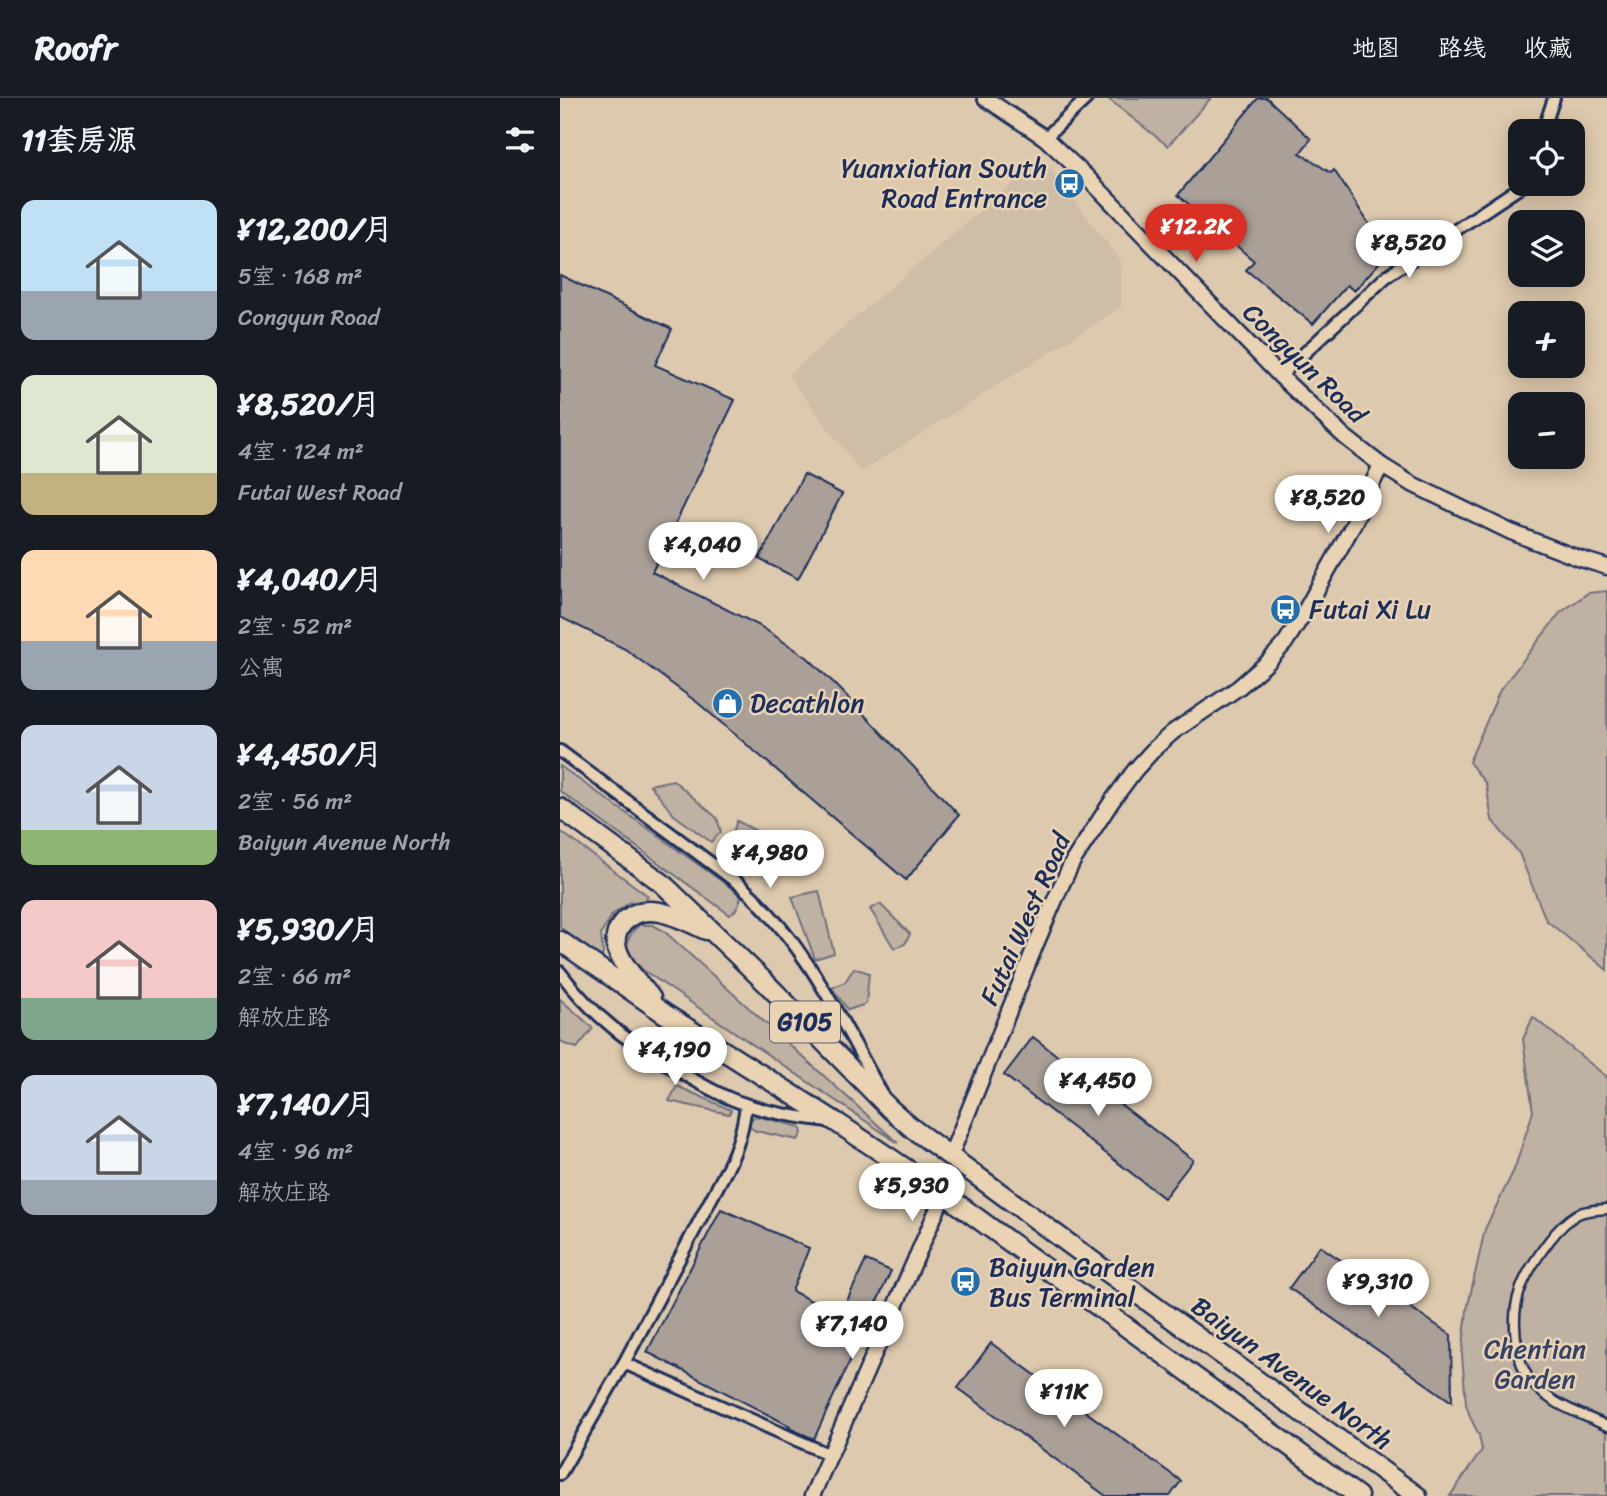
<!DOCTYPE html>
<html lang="zh">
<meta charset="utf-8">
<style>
body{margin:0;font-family:Sriracha,"LXGW WenKai TC",sans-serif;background:#20242c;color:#f1f3f6;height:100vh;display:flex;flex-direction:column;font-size:26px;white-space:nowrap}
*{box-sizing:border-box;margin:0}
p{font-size:23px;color:#9ea1a6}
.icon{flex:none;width:38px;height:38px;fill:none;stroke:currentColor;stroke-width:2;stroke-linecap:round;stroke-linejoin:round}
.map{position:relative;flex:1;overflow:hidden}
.drawer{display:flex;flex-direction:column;background:#171b24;width:560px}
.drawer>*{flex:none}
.controls{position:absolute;left:948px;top:21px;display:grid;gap:14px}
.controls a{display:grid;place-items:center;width:77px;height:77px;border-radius:14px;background:#171b24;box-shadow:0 4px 18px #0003;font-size:35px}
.price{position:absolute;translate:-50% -60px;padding:0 16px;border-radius:24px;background:#fff;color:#222;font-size:23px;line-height:46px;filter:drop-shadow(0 2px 4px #0008)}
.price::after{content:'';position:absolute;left:50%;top:42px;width:21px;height:16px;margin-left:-10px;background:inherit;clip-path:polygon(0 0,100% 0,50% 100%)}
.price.selected{background:#d93025;color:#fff}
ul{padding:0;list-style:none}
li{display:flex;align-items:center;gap:21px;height:175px;padding:0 21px}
li span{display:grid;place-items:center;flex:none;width:196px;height:140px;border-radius:14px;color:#555}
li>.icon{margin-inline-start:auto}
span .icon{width:84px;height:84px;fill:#fffc;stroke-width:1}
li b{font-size:30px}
h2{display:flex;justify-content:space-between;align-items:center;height:84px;padding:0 21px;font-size:30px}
header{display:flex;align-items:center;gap:42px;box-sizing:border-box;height:98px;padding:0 35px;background:#171b24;border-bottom:2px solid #363941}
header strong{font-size:33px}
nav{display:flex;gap:38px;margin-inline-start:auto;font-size:24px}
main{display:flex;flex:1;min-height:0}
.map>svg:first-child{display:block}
.built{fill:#cebda7}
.green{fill:#c0b2a2;stroke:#6e7080;stroke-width:2}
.building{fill:#aaa098;stroke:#1b2f5e;stroke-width:2}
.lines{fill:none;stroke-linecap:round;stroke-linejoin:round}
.pedestrian-casing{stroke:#1b2f5e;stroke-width:13}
.minor-casing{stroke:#1b2f5e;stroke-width:16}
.tertiary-casing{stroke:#1b2f5e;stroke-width:19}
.trunk-casing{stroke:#1b2f5e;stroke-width:23}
.pedestrian{stroke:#e9d3b2;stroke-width:8}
.minor{stroke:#e9d3b2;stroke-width:10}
.tertiary{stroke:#e9d3b2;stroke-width:14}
.trunk{stroke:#e9d3b2;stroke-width:18}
.labels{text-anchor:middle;stroke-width:5;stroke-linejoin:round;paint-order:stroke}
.shield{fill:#e9d3b2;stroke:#596077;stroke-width:2}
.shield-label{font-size:24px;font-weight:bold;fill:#1b2f5e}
.poi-label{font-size:26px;fill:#1b2f5e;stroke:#e9d3b2;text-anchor:start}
.street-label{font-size:26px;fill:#1b2f5e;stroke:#e9d3b2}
.park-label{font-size:26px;fill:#344368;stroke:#e9d3b2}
</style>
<header>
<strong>Roofr</strong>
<nav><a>地图</a><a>路线</a><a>收藏</a></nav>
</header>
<main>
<section class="drawer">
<h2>11套房源<svg class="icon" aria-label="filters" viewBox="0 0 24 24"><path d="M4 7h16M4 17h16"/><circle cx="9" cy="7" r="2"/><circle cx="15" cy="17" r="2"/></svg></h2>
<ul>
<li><span style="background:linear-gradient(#bfe0f5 65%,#9aa5b1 0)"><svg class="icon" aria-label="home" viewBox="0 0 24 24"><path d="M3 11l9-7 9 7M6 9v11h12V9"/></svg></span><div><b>¥12,200/月</b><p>5室 · 168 m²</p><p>Congyun Road</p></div></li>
<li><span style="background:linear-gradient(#dfe7d0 70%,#c2b280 0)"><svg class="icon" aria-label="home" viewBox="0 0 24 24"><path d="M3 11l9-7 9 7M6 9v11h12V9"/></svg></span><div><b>¥8,520/月</b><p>4室 · 124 m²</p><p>Futai West Road</p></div></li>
<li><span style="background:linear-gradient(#ffd9b3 65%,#9aa5b1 0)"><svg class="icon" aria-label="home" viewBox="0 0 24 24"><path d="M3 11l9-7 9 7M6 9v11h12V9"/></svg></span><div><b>¥4,040/月</b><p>2室 · 52 m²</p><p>公寓</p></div></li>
<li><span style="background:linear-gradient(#c9d6e8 75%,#8fb573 0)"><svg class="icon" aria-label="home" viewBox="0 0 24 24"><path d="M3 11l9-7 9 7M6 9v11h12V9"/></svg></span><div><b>¥4,450/月</b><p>2室 · 56 m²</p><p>Baiyun Avenue North</p></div></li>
<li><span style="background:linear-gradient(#f6c9c9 70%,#7fa58c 0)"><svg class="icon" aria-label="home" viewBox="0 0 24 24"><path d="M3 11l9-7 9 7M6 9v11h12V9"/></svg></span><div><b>¥5,930/月</b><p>2室 · 66 m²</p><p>解放庄路</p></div></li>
<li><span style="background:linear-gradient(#c9d6e8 75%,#9aa5b1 0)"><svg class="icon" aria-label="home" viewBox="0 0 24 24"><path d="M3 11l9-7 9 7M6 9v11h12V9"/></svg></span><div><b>¥7,140/月</b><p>4室 · 96 m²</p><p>解放庄路</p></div></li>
</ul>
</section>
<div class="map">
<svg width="1047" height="1398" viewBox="0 0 1047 1398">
<rect width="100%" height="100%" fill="#ddc9ad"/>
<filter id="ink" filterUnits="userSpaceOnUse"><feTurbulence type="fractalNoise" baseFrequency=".0143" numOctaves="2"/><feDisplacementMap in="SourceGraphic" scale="14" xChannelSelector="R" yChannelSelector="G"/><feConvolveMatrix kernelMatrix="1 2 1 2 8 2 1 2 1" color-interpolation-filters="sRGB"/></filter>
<g filter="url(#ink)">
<path class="built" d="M482,60L561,164V209L301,374L228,277Z"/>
<g class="green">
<path d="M547,0H651L608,48Z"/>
<path d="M1047,493V872L986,822L959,755L932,722L926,686L909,664L940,592L1000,515L1028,495Z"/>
<path d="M0,668L174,792L181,799C179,806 177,813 170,817L0,693Z"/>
<path d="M113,682L157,720L161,734L151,744L114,717L90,687Z"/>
<path d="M177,723L200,735L204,763L189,762L185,747L171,740Z"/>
<path d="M0,733L88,798L85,802L69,805L52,817L41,836L43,856L40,860L0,829Z"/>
<path d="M259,793L274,855L255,861L232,799Z"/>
<path d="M320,806L350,836L345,846L334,850L310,811Z"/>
<path d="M79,827H93L104,833L338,1045L83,872C67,857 60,844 79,827Z"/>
<path d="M294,870L309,875L306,906L288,912L272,890L285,884Z"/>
<path d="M0,901L33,930L17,950L5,946L0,942Z"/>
<path d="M973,919L1047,979V1398H890L922,1352L919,1337L911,1321L906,1306L902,1257L907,1212L925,1131L954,1072L973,1014L963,941Z"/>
<path d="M117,988L171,1012L169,1016L109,1003Z"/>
<path d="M196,1018L240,1029L242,1035L238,1042L196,1033L189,1029L190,1022Z"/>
</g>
<g class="building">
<path d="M698,0H707L751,41L740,55L771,75L774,72L828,155L794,193L787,187L753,226L686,172L694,163L618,97Z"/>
<path d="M0,177L112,231L95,267L175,302L92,474L200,528L248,560L279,590L399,717L346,782L138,605L65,551L0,519Z"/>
<path d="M244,376L282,396L238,481L199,461Z"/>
<path d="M473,939L633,1062L604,1100L444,977Z"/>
<path d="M161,1111L249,1150L232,1193L280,1218L306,1162L331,1173L254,1341L229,1330L230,1328L87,1254Z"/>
<path d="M760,1148L891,1237L892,1304L729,1190Z"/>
<path d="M431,1245L621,1383L610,1398H546L398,1290Z"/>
</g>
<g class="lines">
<defs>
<path id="pedestrian" d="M1047,1111C1038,1112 1023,1112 1016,1117C1006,1123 996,1134 989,1143C962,1179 948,1206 958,1252C960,1264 965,1277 973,1286C992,1307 1022,1316 1047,1328"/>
<g id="minor">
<path d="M983,33L994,0"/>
<path d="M485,40L527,0"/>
<path d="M720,278L828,177L965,86"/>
<path d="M0,653L179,786C244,842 281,922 322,996"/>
<path d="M0,874C35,921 72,947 122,975C141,986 159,997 179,1004C208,1015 238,1019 268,1023"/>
<path d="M64,1265L270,1357"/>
<path d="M0,1376L64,1265L167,1071C178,1048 183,1031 186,1007"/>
</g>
<g id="tertiary">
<path d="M425,0L485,40L527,79L720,278L785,339L821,367L850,385L951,434L1018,460L1047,469"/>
<path d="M390,1059L476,846L500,790L513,763L552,703L575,672L595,650L613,634L678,590L707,565L725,545L741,520L792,429L821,367"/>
<path d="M252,1398L384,1096"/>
</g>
<g id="trunk">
<path d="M0,710L102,785L205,884L330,1011L353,1031L546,1173L857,1398"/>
<path d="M0,843L105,916L276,1024L384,1096L798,1398"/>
<path d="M91,900C79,885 63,869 57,851C54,843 56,833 62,826C85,799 121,821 146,832"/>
</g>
</defs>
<use href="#pedestrian" class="pedestrian-casing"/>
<use href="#minor" class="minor-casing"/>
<use href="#tertiary" class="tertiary-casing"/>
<use href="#trunk" class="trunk-casing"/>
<use href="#pedestrian" class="pedestrian"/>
<use href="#minor" class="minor"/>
<use href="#tertiary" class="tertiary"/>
<use href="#trunk" class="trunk"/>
</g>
</g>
<defs>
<symbol id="bus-disc" viewBox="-11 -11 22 22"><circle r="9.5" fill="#1f6fb2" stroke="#e9d3b2"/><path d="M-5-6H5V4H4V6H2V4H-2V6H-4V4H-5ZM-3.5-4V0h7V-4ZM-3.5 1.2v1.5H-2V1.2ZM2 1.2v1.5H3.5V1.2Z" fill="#fff"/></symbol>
<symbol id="shop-disc" viewBox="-11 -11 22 22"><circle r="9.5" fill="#1f6fb2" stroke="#e9d3b2"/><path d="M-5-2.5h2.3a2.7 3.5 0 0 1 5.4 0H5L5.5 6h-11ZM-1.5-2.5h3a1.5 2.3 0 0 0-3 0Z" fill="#fff"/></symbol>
</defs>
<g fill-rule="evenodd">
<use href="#bus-disc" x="492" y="68" width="35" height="35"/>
<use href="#bus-disc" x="708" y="494" width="35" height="35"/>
<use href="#shop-disc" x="150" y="588" width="35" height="35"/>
<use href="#bus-disc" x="388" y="1166" width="35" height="35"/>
</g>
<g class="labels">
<rect class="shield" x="210" y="903.5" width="70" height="41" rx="5"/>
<g class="shield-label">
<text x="245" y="932">G105</text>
</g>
<g class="poi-label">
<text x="487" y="79" text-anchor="end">Yuanxiatian South<tspan x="487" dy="30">Road Entrance</tspan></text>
<text x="749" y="520">Futai Xi Lu</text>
<text x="190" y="614">Decathlon</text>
<text x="429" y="1178">Baiyun Garden<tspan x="429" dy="30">Bus Terminal</tspan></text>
</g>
<g class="street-label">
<text transform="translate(745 265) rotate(44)" y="9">Congyun Road</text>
<text transform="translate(465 821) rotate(-66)" y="9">Futai West Road</text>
<text transform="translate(732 1275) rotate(36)" y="9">Baiyun Avenue North</text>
</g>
<g class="park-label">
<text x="975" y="1260">Chentian<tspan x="975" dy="30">Garden</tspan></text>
</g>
</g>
</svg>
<div class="controls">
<a><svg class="icon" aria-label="locate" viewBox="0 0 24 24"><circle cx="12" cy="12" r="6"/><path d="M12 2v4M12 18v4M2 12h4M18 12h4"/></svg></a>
<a><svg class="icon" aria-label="layers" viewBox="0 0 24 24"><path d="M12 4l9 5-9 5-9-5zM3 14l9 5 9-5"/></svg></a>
<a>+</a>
<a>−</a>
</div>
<b class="price selected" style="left:636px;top:166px">¥12.2K</b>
<b class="price" style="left:849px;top:182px">¥8,520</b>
<b class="price" style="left:768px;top:437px">¥8,520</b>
<b class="price" style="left:143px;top:484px">¥4,040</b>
<b class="price" style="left:210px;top:792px">¥4,980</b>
<b class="price" style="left:115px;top:989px">¥4,190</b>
<b class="price" style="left:538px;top:1020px">¥4,450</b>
<b class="price" style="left:352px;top:1125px">¥5,930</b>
<b class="price" style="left:818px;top:1221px">¥9,310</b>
<b class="price" style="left:292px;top:1263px">¥7,140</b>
<b class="price" style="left:504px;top:1331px">¥11K</b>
</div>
</main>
